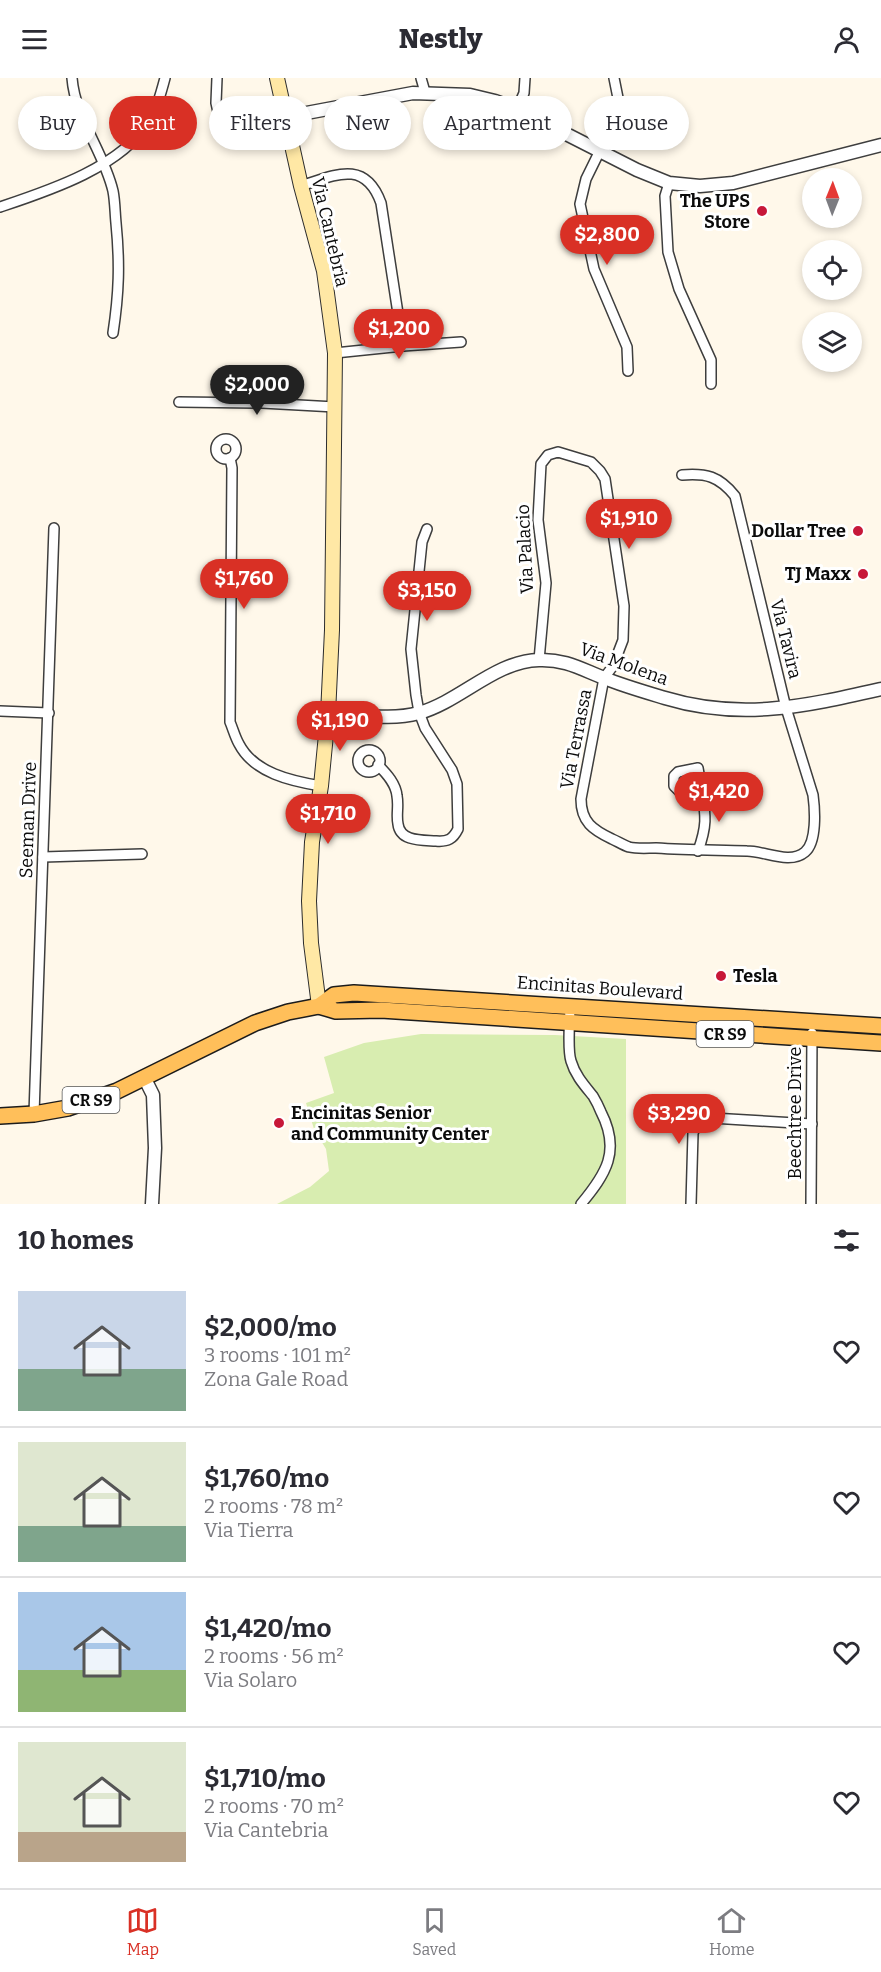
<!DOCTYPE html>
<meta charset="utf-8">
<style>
body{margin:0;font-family:Bitter,serif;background:#f7f7f7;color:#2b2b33;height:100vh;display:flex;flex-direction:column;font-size:22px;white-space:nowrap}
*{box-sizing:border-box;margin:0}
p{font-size:20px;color:#7c7c81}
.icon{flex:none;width:33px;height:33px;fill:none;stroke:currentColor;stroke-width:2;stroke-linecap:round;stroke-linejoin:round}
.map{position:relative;height:1126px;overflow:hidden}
.drawer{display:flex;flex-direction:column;background:#fff;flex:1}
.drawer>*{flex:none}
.hud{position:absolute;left:18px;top:18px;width:846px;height:54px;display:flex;gap:12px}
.needle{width:39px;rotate:1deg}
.controls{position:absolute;left:802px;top:90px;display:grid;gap:12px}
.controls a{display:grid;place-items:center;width:60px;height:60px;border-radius:50%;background:#fff;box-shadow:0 3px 9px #0003;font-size:30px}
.price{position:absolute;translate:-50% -51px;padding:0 14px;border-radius:21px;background:#d93025;color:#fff;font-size:20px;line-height:39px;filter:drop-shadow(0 2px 3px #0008)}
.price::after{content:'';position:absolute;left:50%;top:36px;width:18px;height:14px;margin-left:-9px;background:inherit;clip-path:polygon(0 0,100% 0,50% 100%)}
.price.current{background:#222;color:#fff}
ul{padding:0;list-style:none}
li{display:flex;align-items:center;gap:18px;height:150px;padding:0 18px}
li+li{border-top:2px solid #e1e1e2}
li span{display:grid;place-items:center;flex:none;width:168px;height:120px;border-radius:0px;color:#555}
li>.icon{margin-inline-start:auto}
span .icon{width:72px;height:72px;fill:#fffc;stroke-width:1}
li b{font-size:26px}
h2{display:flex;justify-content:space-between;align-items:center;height:72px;padding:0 18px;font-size:26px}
.tag{padding:0 21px;border-radius:27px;background:#fff;box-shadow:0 3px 9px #0003;font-size:21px;line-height:54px}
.tag.current{background:#d93025;color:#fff}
header{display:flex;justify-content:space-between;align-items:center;height:78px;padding:0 18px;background:#fff;font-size:27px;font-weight:800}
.tab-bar{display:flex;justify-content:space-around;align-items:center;height:84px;border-top:2px solid #e1e1e2;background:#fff;font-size:16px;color:#7c7c81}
.tab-bar a{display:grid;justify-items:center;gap:3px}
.tab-bar .current{color:#d93025}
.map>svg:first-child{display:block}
.green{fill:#d8edb0}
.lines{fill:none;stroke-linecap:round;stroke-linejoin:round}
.minor-casing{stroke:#3e3e3e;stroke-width:12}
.tertiary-casing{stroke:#3e3e3e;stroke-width:15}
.secondary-casing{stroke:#2d2d2d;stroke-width:16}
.primary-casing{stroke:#1c1c1c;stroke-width:18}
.minor{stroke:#fff;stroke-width:9}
.tertiary{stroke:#fff;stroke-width:12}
.secondary{stroke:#ffe8a5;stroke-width:14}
.primary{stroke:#ffbf5a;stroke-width:15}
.poi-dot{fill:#c71839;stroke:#fff;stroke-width:2}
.labels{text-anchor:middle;stroke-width:6;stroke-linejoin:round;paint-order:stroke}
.shield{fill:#fff;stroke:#545454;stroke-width:1.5}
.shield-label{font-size:16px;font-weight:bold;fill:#0b0b0b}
.poi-label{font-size:18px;font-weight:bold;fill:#0b0b0b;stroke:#fff;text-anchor:end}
.street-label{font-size:18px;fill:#0b0b0b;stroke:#fff}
</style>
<header><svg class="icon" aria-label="menu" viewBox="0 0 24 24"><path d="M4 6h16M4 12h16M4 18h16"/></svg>Nestly<svg class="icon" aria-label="person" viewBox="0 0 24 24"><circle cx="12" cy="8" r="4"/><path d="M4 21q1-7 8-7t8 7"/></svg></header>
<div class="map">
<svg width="881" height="1126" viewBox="0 0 881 1126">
<rect width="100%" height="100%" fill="#fff8ea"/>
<path class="green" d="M421,956L555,957L626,961V1126H277L310,1109L329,1093L326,1071L314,1051L306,1025L334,1015L324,979L364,965Z"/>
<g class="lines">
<defs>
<g id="minor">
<path d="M72,0C75,40 104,74 113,113C115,123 115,135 116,145C120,186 119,215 113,255"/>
<path d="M217,0L216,25L222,52L285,39"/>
<path d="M421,0L425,14"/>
<path d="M614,0L618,20L613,46L586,101L580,126L594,191L627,269L628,293"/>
<path d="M517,31L524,15L525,0"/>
<path d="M669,105L665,118L668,174L679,211L711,282V306"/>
<path d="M301,108C335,97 365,81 381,125L403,268"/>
<path d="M0,129C48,113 122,89 149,43C157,30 161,15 165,0"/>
<path d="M335,275L403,268L461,264"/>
<path d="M179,324L262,325L335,329"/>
<circle cx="226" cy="371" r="10"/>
<path d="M230,380L232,390L230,644C233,651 235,659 239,666C254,695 291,703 321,708"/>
<path d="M539,582L546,505L538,442L541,386L548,377L558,374L591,384L600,393L605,401L624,528L623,562L613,588L604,600L581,721C581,744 593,752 612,761C617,763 623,767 629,769C637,771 647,770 656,770C687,772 717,772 747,773C765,773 790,787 805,774C817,764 815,732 813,717L786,630L735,418C719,398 706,395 682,397"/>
<path d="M0,633L49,635"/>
<circle cx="369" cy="683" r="11"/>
<path d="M378,687C387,696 396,706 397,718C399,728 396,737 398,746C400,764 423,762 436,763C448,764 453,761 458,751L457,706L452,692L425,650L419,634L416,617L411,571L422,464L427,451"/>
<path d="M698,690L702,713L680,714L674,708V698L678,694Z"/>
<path d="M698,773C707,748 706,739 702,713"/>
<path d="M43,779L142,776"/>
<path d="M570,928C570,942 567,971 571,983C575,997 584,1007 593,1018C596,1023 599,1029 601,1034C621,1073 606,1096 581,1126"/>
<path d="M34,1036L54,450"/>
<path d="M691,1126L693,1055C697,1045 701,1041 712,1040L812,1046"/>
<path d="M811,1126L812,955"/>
</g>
<g id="tertiary">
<path d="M285,39L413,15L470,17L495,23L517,31L637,92L669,105L700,108L733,105L881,67"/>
<path d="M328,636C359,636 388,643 419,635C461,623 495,583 539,582C565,581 581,591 604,600C624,608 645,614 665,620C741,643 806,628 881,611"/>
<path d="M144,999L153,1017L155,1070L152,1126"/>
</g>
<path id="secondary" d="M277,0L301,108L324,193L335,275L332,552L328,636L321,708L312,764L309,823L311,865L319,928"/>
<g id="primary">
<path d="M319,928L336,933L381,932L881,965"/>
<path d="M0,1038L34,1036L68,1030L117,1013L255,945L288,934L319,928L334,917L354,915L881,948"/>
</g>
</defs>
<use href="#minor" class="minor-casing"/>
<use href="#tertiary" class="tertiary-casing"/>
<use href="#secondary" class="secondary-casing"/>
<use href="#primary" class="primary-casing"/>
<use href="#minor" class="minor"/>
<use href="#tertiary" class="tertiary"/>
<use href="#secondary" class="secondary"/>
<use href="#primary" class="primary"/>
</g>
<g class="poi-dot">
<circle cx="762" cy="133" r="6"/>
<circle cx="858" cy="453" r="6"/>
<circle cx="863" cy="496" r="6"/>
<circle cx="721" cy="898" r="6"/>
<circle cx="279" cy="1045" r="6"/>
</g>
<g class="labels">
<g class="shield">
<rect x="696.5" y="943" width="57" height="26" rx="4.5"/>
<rect x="62.5" y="1009" width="57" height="26" rx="4.5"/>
</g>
<g class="shield-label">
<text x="725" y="962">CR S9</text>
<text x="91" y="1028">CR S9</text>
</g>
<g class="poi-label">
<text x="750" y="129">The UPS<tspan x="750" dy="21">Store</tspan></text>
<text x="846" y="459">Dollar Tree</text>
<text x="851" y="502">TJ Maxx</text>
<text x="733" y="904" text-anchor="start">Tesla</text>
<text x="291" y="1041" text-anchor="start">Encinitas Senior<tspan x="291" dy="21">and Community Center</tspan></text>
</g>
<g class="street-label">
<text transform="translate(330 154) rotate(77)" y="6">Via Cantebria</text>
<text transform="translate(525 471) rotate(-93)" y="6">Via Palacio</text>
<text transform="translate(786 561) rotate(76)" y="6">Via Tavira</text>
<text transform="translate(624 586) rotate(20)" y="6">Via Molena</text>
<text transform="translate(576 661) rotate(-79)" y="6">Via Terrassa</text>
<text transform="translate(28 742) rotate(-88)" y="6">Seeman Drive</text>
<text transform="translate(600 910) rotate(4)" y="6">Encinitas Boulevard</text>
<text transform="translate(795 1035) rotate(-90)" y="6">Beechtree Drive</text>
</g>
</g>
</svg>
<div class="controls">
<a><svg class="needle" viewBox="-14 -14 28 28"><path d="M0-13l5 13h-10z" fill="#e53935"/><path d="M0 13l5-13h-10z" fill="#7c7c81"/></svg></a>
<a><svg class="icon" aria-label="locate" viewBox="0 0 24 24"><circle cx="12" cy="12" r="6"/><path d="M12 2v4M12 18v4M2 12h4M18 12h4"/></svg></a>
<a><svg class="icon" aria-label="layers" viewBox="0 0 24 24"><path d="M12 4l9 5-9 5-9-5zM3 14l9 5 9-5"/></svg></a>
</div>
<b class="price" style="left:607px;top:188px">$2,800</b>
<b class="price" style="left:399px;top:282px">$1,200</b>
<b class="price current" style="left:257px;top:338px">$2,000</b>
<b class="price" style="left:629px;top:472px">$1,910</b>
<b class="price" style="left:244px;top:532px">$1,760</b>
<b class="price" style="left:427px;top:544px">$3,150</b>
<b class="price" style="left:340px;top:674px">$1,190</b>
<b class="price" style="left:719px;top:745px">$1,420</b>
<b class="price" style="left:328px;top:767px">$1,710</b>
<b class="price" style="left:679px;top:1067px">$3,290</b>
<div class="hud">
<a class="tag">Buy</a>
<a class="tag current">Rent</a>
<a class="tag">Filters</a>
<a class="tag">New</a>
<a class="tag">Apartment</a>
<a class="tag">House</a>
</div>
</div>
<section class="drawer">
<h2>10 homes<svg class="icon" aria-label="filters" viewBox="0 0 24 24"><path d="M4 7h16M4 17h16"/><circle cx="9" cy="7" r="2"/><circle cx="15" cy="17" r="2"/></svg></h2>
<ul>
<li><span style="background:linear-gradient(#c9d6e8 65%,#7fa58c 0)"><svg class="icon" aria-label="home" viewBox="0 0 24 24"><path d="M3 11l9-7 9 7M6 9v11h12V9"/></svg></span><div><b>$2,000/mo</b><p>3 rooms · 101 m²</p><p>Zona Gale Road</p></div><svg class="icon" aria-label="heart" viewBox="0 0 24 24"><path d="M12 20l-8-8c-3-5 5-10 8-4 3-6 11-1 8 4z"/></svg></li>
<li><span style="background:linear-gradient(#dfe7d0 70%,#7fa58c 0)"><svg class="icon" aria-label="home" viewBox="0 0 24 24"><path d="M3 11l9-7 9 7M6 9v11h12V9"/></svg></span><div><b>$1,760/mo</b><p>2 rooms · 78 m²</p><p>Via Tierra</p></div><svg class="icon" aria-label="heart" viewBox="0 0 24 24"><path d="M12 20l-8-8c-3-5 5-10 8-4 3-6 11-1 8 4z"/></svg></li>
<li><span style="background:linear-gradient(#a9c7e8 65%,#8fb573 0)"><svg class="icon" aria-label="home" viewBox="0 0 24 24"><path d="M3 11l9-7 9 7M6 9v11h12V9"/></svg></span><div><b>$1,420/mo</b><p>2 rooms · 56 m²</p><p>Via Solaro</p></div><svg class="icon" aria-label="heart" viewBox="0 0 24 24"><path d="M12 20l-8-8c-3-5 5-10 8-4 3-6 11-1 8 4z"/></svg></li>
<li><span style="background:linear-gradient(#dfe7d0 75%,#b9a48a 0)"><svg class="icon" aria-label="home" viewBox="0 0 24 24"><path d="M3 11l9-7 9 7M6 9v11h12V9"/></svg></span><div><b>$1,710/mo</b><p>2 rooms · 70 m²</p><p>Via Cantebria</p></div><svg class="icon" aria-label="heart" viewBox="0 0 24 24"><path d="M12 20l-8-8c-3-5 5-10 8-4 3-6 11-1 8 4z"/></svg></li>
</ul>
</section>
<nav class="tab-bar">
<a class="current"><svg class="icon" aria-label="map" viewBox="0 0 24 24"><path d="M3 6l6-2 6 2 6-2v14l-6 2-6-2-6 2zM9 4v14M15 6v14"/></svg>Map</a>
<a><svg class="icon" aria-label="saved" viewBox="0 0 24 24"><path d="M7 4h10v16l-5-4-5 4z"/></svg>Saved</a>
<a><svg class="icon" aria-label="home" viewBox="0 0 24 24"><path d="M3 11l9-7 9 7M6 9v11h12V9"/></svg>Home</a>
</nav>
